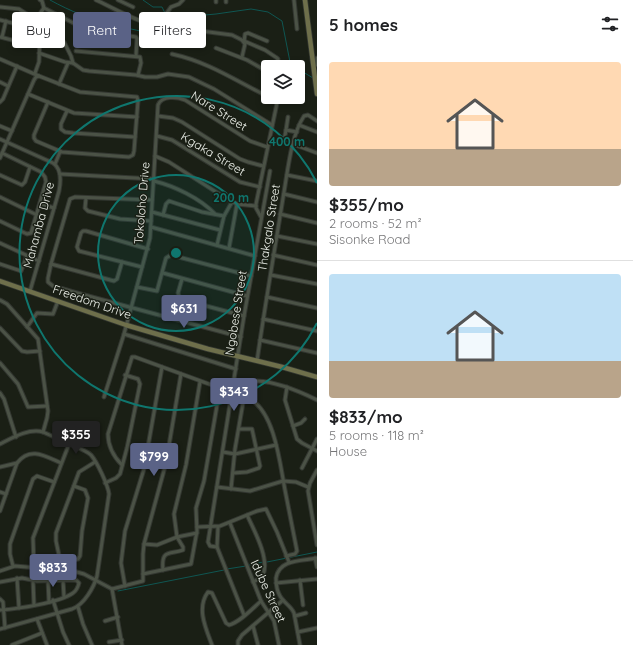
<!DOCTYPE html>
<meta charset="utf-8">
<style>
body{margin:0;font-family:Quicksand,sans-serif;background:#f2f2f2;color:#202124;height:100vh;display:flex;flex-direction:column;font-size:15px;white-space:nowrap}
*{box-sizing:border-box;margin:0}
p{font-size:13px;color:#757577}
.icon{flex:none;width:22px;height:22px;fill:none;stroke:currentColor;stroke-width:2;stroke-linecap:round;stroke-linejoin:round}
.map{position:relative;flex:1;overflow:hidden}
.drawer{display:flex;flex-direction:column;background:#fff;width:316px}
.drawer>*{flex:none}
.guide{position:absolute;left:12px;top:12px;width:245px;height:36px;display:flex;gap:8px}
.controls{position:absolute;left:261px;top:60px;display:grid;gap:8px}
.controls a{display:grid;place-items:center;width:44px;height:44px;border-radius:4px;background:#fff;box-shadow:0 2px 6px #0003;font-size:20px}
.price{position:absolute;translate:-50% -34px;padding:0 9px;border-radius:4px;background:#5a6286;color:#fff;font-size:13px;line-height:26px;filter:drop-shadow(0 1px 2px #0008)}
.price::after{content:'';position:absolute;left:50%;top:24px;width:12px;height:9px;margin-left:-6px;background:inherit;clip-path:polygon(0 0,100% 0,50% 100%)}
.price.current{background:#222;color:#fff}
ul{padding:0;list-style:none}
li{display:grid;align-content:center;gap:8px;height:212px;padding:0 12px}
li+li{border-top:1px solid #e0e0e0}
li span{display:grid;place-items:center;height:124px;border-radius:4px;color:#555}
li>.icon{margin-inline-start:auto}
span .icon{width:72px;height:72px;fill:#fffc;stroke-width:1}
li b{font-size:17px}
h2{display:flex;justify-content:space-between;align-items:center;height:48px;padding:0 12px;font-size:17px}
.pill{padding:0 14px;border-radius:4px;background:#fff;box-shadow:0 2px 6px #0003;font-size:14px;line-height:36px}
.pill.current{background:#5a6286;color:#fff}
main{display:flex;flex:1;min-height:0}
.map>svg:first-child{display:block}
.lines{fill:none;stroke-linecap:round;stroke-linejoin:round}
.stream{stroke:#0f5652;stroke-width:1}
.street-casing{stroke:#333731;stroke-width:5}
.secondary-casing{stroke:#333731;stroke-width:6}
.street{stroke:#4b5246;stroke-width:3}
.secondary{stroke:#6e6f4b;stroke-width:4.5}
.ring{fill:none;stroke:#0f766e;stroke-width:2}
.labels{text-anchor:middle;stroke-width:3;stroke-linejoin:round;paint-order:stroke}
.street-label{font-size:12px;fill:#edf1ea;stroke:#1a1f15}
.centre{fill:#0f766e;stroke:#1a1f15;stroke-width:2}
.ring-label{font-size:12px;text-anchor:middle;font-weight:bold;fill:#0f766e;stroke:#1a1f15;stroke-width:3;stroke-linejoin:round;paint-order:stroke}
</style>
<main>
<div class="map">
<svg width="317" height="645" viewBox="0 0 317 645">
<rect width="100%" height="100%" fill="#1a1f15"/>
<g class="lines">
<g class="stream">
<path d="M50,0C70,11 92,20 113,25C129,29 144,31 159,36L179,22L194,16L216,14L251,9L268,12L282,21L290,62L296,67"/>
<path d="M143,0L153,7H162L165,13"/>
<path d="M167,15L178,22"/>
<path d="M298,69L313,78"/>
<path d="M267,562L317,552"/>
<path d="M249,565L263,562"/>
<path d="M227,569L246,566"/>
<path d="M118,591L224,570"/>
</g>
<defs>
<g id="street">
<path d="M40,0L42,1L44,8L91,32L102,31L136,37L137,39L136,56"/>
<path d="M96,0C110,6 142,25 155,24L159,17L166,14L171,7L179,4L183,0"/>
<path d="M118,0L133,7"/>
<path d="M294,0L297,29"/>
<path d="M216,2V0"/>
<path d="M226,2V0"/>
<path d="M0,7L19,9L30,16C33,25 31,37 27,44L0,37"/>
<path d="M0,20L28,27L64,42L71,56L73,63"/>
<path d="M37,30L41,12L44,8"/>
<path d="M201,31L232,35L242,40L245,44L242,57"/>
<path d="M2,37L6,21"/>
<path d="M14,41L19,24"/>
<path d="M244,41L265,50L277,58L278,59L276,67"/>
<path d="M244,42L245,34L248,33L267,41"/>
<path d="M216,48L247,60L268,72"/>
<path d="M76,51L140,57L141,63L138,75"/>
<path d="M39,53L65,62L73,63L83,70L89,71L136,75L145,77H157L168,74L189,77L214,89L272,125"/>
<path d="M172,54C212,63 237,82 273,99L277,103L256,204V208L261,217"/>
<path d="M317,58V65"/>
<path d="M0,59L39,76"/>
<path d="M35,73L39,62L40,32"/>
<path d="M0,82L8,86"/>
<path d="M59,84L68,63"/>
<path d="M28,94L74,113L137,117"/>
<path d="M0,102L3,99L17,66"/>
<path d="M67,111L61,124V129L65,132L73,133L135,137"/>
<path d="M158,116L173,118L182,122L240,159L248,162L263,166"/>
<path d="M288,117L286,130L297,132"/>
<path d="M299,125L317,132"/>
<path d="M0,126L12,131"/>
<path d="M157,136L172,140L240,182L260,187"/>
<path d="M0,139L53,163C62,169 61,181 59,191L30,291"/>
<path d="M284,141L286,130"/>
<path d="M293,144L317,153"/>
<path d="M155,156L169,162L227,199L237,204L256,206"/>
<path d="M0,158L34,80L36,77L39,76L80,92L137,97L138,101L134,151L133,155L129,157L62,152L36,141L34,138V135L48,102"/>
<path d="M55,164L60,152"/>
<path d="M60,174L154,179"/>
<path d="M0,175L22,185L25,182L30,167"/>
<path d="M287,175L317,181"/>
<path d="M154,181C174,186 200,198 215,214"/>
<path d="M284,194L317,202"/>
<path d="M0,197L37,215"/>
<path d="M86,198L85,208L88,211L120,219L151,221"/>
<path d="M152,200L75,197L70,199L51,264L48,278V282L53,286L77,293L241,337"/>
<path d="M41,204L54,208"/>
<path d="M152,212L220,230"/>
<path d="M280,214L317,223"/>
<path d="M163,215L166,204L169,201L202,212L224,216L217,245"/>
<path d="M224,216L232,202"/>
<path d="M0,221L27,234L31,233L46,182L45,177L41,172L2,153"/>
<path d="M151,227L255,256"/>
<path d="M277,236L317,244"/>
<path d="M0,243L39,261"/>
<path d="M229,248L237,204"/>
<path d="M273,255L317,265"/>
<path d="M0,264L21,271L27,256"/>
<path d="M51,264L114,281L117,279L122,262"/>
<path d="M142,267L79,251L77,247L81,233L83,231H86L148,249"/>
<path d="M163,273L247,296"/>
<path d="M271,275L317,284"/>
<path d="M182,279L178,293L180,299L244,316"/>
<path d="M137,287L157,291L166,258L171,255L251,276"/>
<path d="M267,297L317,308"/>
<path d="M0,300L7,304L38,339L48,411L47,418L43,432"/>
<path d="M263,319L317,331"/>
<path d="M27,327L37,313L53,314L58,301"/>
<path d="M0,328L22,351L27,352L40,351"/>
<path d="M124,334L236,369"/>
<path d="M260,340L317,353"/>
<path d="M257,361C265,305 275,248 284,192C288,169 291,136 304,116L308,115L317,121"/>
<path d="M0,363L18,384L28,407L47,406"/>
<path d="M234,382C242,382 249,381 257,381C278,382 299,391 317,400"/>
<path d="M287,387L285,400L297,439L302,443L317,451"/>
<path d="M0,393L4,399L16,437"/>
<path d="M104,397L124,334L150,238L158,105C162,95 177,97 185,100L250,141L267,147"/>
<path d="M293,426L301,423L305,419"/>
<path d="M0,444C12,438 29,428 43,432L83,450C85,451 88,452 91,455C97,462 108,485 109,494L97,576C94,587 84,605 72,609L0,629"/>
<path d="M223,452L235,454"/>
<path d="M235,454L276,445"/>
<path d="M122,465C113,456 108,447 108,434L132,357H135L250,399C275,413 280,464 285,490C289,510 293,530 297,551L295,554L286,556"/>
<path d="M0,467L17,463"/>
<path d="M302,468L317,439"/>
<path d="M317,470L310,483L308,491L317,545"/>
<path d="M233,473L247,472L259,468L260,466L252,429H239"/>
<path d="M105,483L116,478L120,474L127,448L140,384L138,379L125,375"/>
<path d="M217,487L250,491L283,481L296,482L308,487"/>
<path d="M231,489L235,449L244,397"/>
<path d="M0,492L6,494"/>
<path d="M0,511L17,463C30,446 45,456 61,463"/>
<path d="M247,515C254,530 270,559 263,575C261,579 256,580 253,582"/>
<path d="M230,523L261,601L274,621L279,645"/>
<path d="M197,527L220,526L257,511L266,509L277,532L289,562"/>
<path d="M218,527L217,547L244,615"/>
<path d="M144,544L157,545L177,537L197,533"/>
<path d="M217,547L210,546L208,542L244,316L270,171"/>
<path d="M315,558L317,567"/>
<path d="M60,560L56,541V533L79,472L95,462"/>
<path d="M34,561L74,560L78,559L80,556L82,531L88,498L85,490L74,486"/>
<path d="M13,566L10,554V544L33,479L37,476L54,482"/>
<path d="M34,567L33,538L69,444"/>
<path d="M163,570C161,549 169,555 183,550V547L177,537L174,514L186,465L200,382"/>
<path d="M0,571L15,566L73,571L84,574L112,589L143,581V554L144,544L166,463L181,374"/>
<path d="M143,574L191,564L197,531L196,508L204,481L220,388"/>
<path d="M17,578L19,608"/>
<path d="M33,580L34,605"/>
<path d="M48,580L49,602"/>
<path d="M63,580L64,597"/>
<path d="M300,580L303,605"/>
<path d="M0,582L22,578L37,581L76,580L79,583C78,587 76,591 73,593C59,603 17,609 0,610"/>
<path d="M276,583L317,579"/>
<path d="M125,586L121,563L125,531L144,469L162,367"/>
<path d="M112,589L122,645"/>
<path d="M0,599L3,602L5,628"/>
<path d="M53,600L63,632L69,645"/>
<path d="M78,607L83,624L92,645"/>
<path d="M295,616L306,613"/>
<path d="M37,619L47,645"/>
<path d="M105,621L118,617"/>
<path d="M253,626L258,645"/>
<path d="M298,632L317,628"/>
<path d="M109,642L122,640"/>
<path d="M12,645L42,633"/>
<path d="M212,645C206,629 196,608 208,592L212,593L226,623L229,625C240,622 252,609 261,601"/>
<path d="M238,645V641L242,635L283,600"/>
<path d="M300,645L294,613C291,606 284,603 280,596C277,591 276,584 276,578C279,559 302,561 317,558"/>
</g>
<g id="secondary">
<path d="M305,0L317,94"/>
<path d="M0,281L126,325L208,349L282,367L317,377"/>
</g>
</defs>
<use href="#street" class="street-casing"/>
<use href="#secondary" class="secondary-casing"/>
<use href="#street" class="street"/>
<use href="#secondary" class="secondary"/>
</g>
<circle cx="176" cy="253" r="78" fill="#0f766e" fill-opacity=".12"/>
<g class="ring">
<circle cx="176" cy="253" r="78"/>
<path d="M317 323A157 157 0 1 1 317 183"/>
</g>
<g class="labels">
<g class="street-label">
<text transform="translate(219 111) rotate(32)" y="4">Nare Street</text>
<text transform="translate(213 154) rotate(31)" y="4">Kgaka Street</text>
<text transform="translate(142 203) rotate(-85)" y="4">Tokoloho Drive</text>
<text transform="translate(39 225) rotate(-75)" y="4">Mahamba Drive</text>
<text transform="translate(269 228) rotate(-81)" y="4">Thakgalo Street</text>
<text transform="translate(92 302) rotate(19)" y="4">Freedom Drive</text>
<text transform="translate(236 313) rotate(-81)" y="4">Ngobese Street</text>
<text transform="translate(268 591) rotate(65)" y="4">Idube Street</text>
</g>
</g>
<circle cx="176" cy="253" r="6" class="centre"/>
<g class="ring-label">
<text x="287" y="146">400 m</text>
<text x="231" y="202">200 m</text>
</g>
</svg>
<div class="controls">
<a><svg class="icon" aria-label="layers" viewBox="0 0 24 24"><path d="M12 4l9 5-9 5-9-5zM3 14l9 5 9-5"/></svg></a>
</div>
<b class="price" style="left:184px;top:329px">$631</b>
<b class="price" style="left:234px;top:412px">$343</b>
<b class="price current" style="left:76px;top:455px">$355</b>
<b class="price" style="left:154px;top:477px">$799</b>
<b class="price" style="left:53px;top:588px">$833</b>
<div class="guide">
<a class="pill">Buy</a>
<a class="pill current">Rent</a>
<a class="pill">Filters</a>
</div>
</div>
<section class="drawer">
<h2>5 homes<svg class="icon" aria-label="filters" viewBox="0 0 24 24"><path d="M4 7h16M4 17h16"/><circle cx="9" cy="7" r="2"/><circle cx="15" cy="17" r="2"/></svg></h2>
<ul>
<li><span style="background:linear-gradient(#ffd9b3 70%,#b9a48a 0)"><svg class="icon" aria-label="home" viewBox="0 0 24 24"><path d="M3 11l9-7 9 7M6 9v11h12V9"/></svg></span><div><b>$355/mo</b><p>2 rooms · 52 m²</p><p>Sisonke Road</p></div></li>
<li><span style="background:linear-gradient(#bfe0f5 70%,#b9a48a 0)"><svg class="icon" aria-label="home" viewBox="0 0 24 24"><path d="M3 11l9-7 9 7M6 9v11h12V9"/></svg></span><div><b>$833/mo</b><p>5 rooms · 118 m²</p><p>House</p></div></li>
</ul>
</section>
</main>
